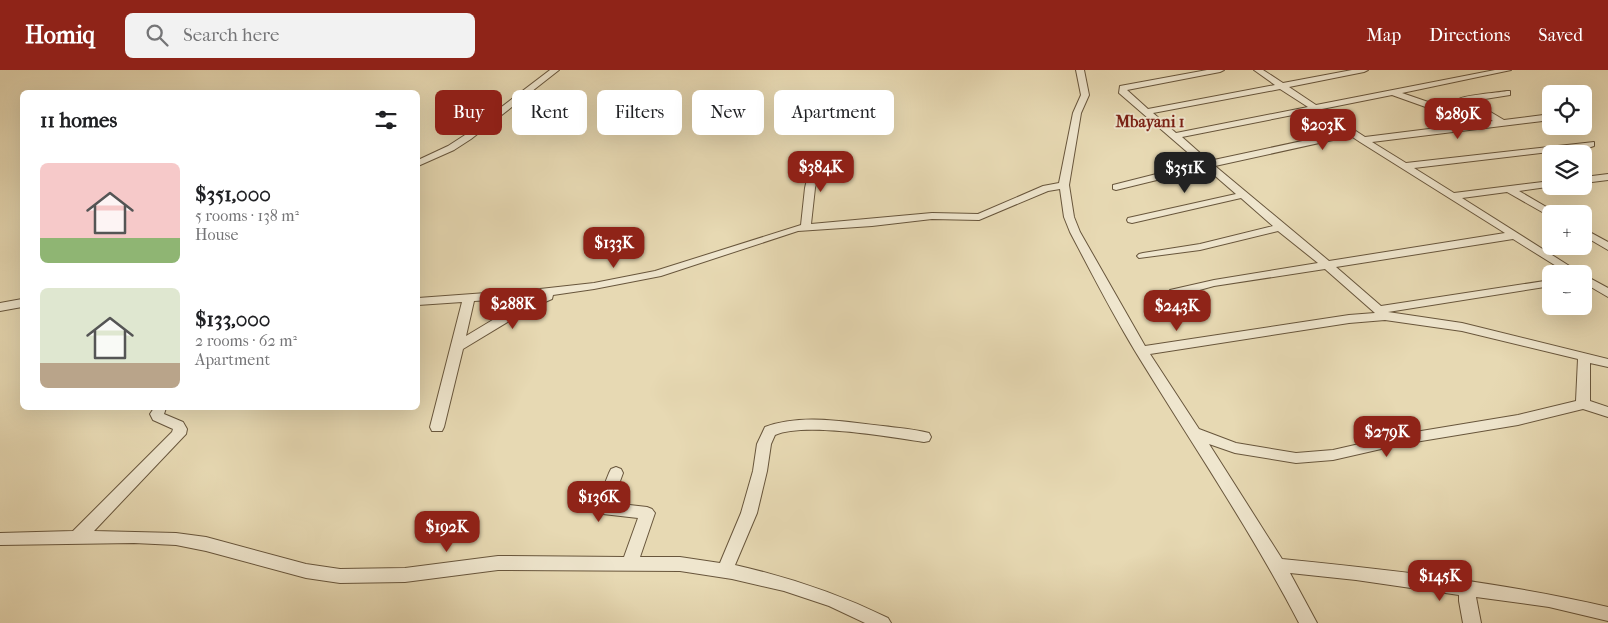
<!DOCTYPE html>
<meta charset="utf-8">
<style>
body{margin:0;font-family:"IM FELL French Canon",serif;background:#f2f2f2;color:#202124;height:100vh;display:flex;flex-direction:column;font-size:19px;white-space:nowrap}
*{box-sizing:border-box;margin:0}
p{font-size:16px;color:#757577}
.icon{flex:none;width:28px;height:28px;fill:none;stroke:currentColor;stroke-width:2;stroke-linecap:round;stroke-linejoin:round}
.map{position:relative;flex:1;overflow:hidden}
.side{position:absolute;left:20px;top:20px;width:400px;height:320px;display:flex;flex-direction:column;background:#fff;border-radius:8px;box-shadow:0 5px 20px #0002}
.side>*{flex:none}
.hud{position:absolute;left:435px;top:20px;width:475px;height:45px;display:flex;gap:10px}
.tools{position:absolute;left:1542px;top:15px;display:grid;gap:10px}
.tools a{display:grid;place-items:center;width:50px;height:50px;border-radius:8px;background:#fff;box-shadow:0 5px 20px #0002;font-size:25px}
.price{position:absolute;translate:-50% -42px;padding:0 11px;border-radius:10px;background:#8f2418;color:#fff;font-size:16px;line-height:32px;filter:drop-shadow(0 1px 2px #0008)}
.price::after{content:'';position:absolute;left:50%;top:30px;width:15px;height:11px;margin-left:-8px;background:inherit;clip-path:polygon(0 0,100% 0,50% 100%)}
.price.selected{background:#222;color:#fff}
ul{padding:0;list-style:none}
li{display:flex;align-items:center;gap:15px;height:125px;padding:0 20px}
li span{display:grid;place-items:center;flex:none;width:140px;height:100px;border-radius:8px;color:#555}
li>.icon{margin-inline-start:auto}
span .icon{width:60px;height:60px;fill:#fffc;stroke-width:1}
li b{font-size:21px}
h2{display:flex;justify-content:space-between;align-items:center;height:60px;padding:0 20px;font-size:21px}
.tag{padding:0 18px;border-radius:8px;background:#fff;box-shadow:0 5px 20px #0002;font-size:18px;line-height:45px}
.tag.selected{background:#8f2418;color:#fff}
header{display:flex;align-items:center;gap:30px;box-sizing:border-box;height:70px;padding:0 25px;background:#8f2418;color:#fff}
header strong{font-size:24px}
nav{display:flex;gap:28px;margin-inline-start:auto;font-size:18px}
.search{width:350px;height:45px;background:#f2f2f2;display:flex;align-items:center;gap:12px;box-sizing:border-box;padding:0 18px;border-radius:8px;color:#757577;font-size:19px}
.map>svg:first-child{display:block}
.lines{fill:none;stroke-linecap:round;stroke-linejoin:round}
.minor-casing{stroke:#68563c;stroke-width:2}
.minor{fill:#efe6ce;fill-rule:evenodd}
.labels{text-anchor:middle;stroke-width:4;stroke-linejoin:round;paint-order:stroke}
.far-quarter-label{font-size:16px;font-weight:bold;fill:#7a1f14;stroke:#efe6ce}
</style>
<header>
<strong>Homiq</strong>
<div class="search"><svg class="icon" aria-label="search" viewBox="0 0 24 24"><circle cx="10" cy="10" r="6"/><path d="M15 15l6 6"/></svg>Search here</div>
<nav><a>Map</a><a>Directions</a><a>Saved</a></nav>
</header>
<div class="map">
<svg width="1608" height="553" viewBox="0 0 1608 553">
<rect width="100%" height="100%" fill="#e7d9b3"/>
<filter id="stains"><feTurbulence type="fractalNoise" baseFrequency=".004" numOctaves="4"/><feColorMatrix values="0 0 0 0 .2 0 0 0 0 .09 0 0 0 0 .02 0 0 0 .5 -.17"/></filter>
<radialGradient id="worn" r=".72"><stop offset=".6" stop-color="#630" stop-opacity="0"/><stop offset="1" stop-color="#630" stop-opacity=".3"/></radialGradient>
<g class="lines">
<defs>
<g id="minor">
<path d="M550,0H559L471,69L454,80L418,96V90L448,76L465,65Z"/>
<path d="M1076,0H1084L1089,25L1081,43L1069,115L1074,147L1080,162L1145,276L1349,245L1375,243L1325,199L1214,216L1174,227L1170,226L1168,223L1170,220L1214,210L1318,193L1278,161L1200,180L1139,188L1137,186L1139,184L1143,183L1200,174L1273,156L1241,128L1132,153L1128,152L1127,150L1128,148L1236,124L1206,98L1116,120L1113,119V115L1200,93L1119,23L1120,16L1207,0H1224L1220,2L1127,20L1148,39L1275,15L1254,0H1263L1283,13L1352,0H1368L1364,2L1289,17L1316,35L1495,0H1511L1402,23L1434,34L1461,31L1459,29C1465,25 1496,23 1507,21H1510V25L1472,31L1504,50L1551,44V50L1372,72L1406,93L1594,72V76L1591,77L1414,98L1454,123L1551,111V116H1554L1519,121L1555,142L1556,144H1551V147L1507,122L1462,128L1582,204H1569L1513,169L1336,197L1381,236L1551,210V216L1388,242L1462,253L1608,289V297L1590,293V331L1608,337V347L1583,339L1518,355L1403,374L1333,390L1296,393L1235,383L1209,374L1282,489C1391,500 1501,512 1608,537V551L1549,537L1476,527L1481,553H1463L1459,531V525L1356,510L1290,503L1317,553H1299C1250,459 1190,371 1135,281C1112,243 1091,202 1070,162L1064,147L1060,119L1048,121L979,150L932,149L872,156L798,161L661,206L594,219L553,225L552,229L529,239L463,279L444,357L442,361H432L430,357L462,232L418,235V228L540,219L594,213L655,201L801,155L805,118L812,88L817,85L822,88L815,118L811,154L932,143L978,144L1043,116L1059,113L1073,43L1081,25ZM1280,19L1308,37L1176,63L1153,43ZM1392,25L1434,40L1468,36L1493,51L1365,67L1322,39ZM1313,41L1344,62L1209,91L1182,67ZM1351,66L1360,72L1505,163L1329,191L1215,96ZM536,227L521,233L466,266L474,231ZM1385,250L1462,261L1578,289L1576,331L1518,345L1403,364L1333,380L1296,383L1236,373L1199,359L1150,284L1349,253Z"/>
<path d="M1608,104V110L1584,113V107Z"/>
<path d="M1584,159L1608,172V180L1584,166Z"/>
<path d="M1584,205L1608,218V227L1584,213Z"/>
<path d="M22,229V237L0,241V233Z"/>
<path d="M154,338H166L164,344L183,352L187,359L186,364L94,461L176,463L206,467L306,494L340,499L405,498L498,486L624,487L638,448L603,444L598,442L595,438L609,403L611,399L616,397L621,399L623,403L612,433L647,437L652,439L655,443L640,487H680L720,493L741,443L753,401L757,374L765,357C801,343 846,352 883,356C898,358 914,359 929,363L931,367L929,371L924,372C890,367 805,352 775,365L771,374L767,401L757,443L735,495C788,507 839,524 888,548L891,553H865L829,536L784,521L732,509L680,501L498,500L405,512L340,513L306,508L206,481L176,475L134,473L0,475V463L73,461L172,362L173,359L153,350L150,344Z"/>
</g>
</defs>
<use href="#minor" class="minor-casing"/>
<use href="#minor" class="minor"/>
</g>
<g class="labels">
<g class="far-quarter-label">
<text x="1150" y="57">Mbayani 1</text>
</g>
</g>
<rect width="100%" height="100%" filter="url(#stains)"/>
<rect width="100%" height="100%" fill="url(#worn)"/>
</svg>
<div class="tools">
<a><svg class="icon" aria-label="locate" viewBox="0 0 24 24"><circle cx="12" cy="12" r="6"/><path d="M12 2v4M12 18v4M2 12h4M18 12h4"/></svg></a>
<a><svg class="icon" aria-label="layers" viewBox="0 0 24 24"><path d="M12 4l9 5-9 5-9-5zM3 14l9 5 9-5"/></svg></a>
<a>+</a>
<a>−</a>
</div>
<b class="price" style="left:1458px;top:70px">$289K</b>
<b class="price" style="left:1323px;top:81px">$203K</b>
<b class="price" style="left:821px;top:123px">$384K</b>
<b class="price selected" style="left:1185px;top:124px">$351K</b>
<b class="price" style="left:614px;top:199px">$133K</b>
<b class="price" style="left:513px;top:260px">$288K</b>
<b class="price" style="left:1177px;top:262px">$243K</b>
<b class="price" style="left:1387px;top:388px">$279K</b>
<b class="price" style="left:599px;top:453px">$136K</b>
<b class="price" style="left:447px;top:483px">$192K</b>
<b class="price" style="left:1440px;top:532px">$145K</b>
<div class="hud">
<a class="tag selected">Buy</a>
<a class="tag">Rent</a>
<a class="tag">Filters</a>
<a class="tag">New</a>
<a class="tag">Apartment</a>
</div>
<section class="side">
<h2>11 homes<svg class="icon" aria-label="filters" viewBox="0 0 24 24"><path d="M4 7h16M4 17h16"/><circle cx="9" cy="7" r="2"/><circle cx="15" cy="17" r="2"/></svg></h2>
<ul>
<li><span style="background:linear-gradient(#f6c9c9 75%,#8fb573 0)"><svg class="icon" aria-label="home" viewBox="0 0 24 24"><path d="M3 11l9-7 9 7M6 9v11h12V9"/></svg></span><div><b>$351,000</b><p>5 rooms · 138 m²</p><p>House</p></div></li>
<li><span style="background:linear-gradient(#dfe7d0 75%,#b9a48a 0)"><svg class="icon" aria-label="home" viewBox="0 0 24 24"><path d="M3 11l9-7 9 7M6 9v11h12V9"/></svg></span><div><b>$133,000</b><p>2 rooms · 62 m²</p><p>Apartment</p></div></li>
</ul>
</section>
</div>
